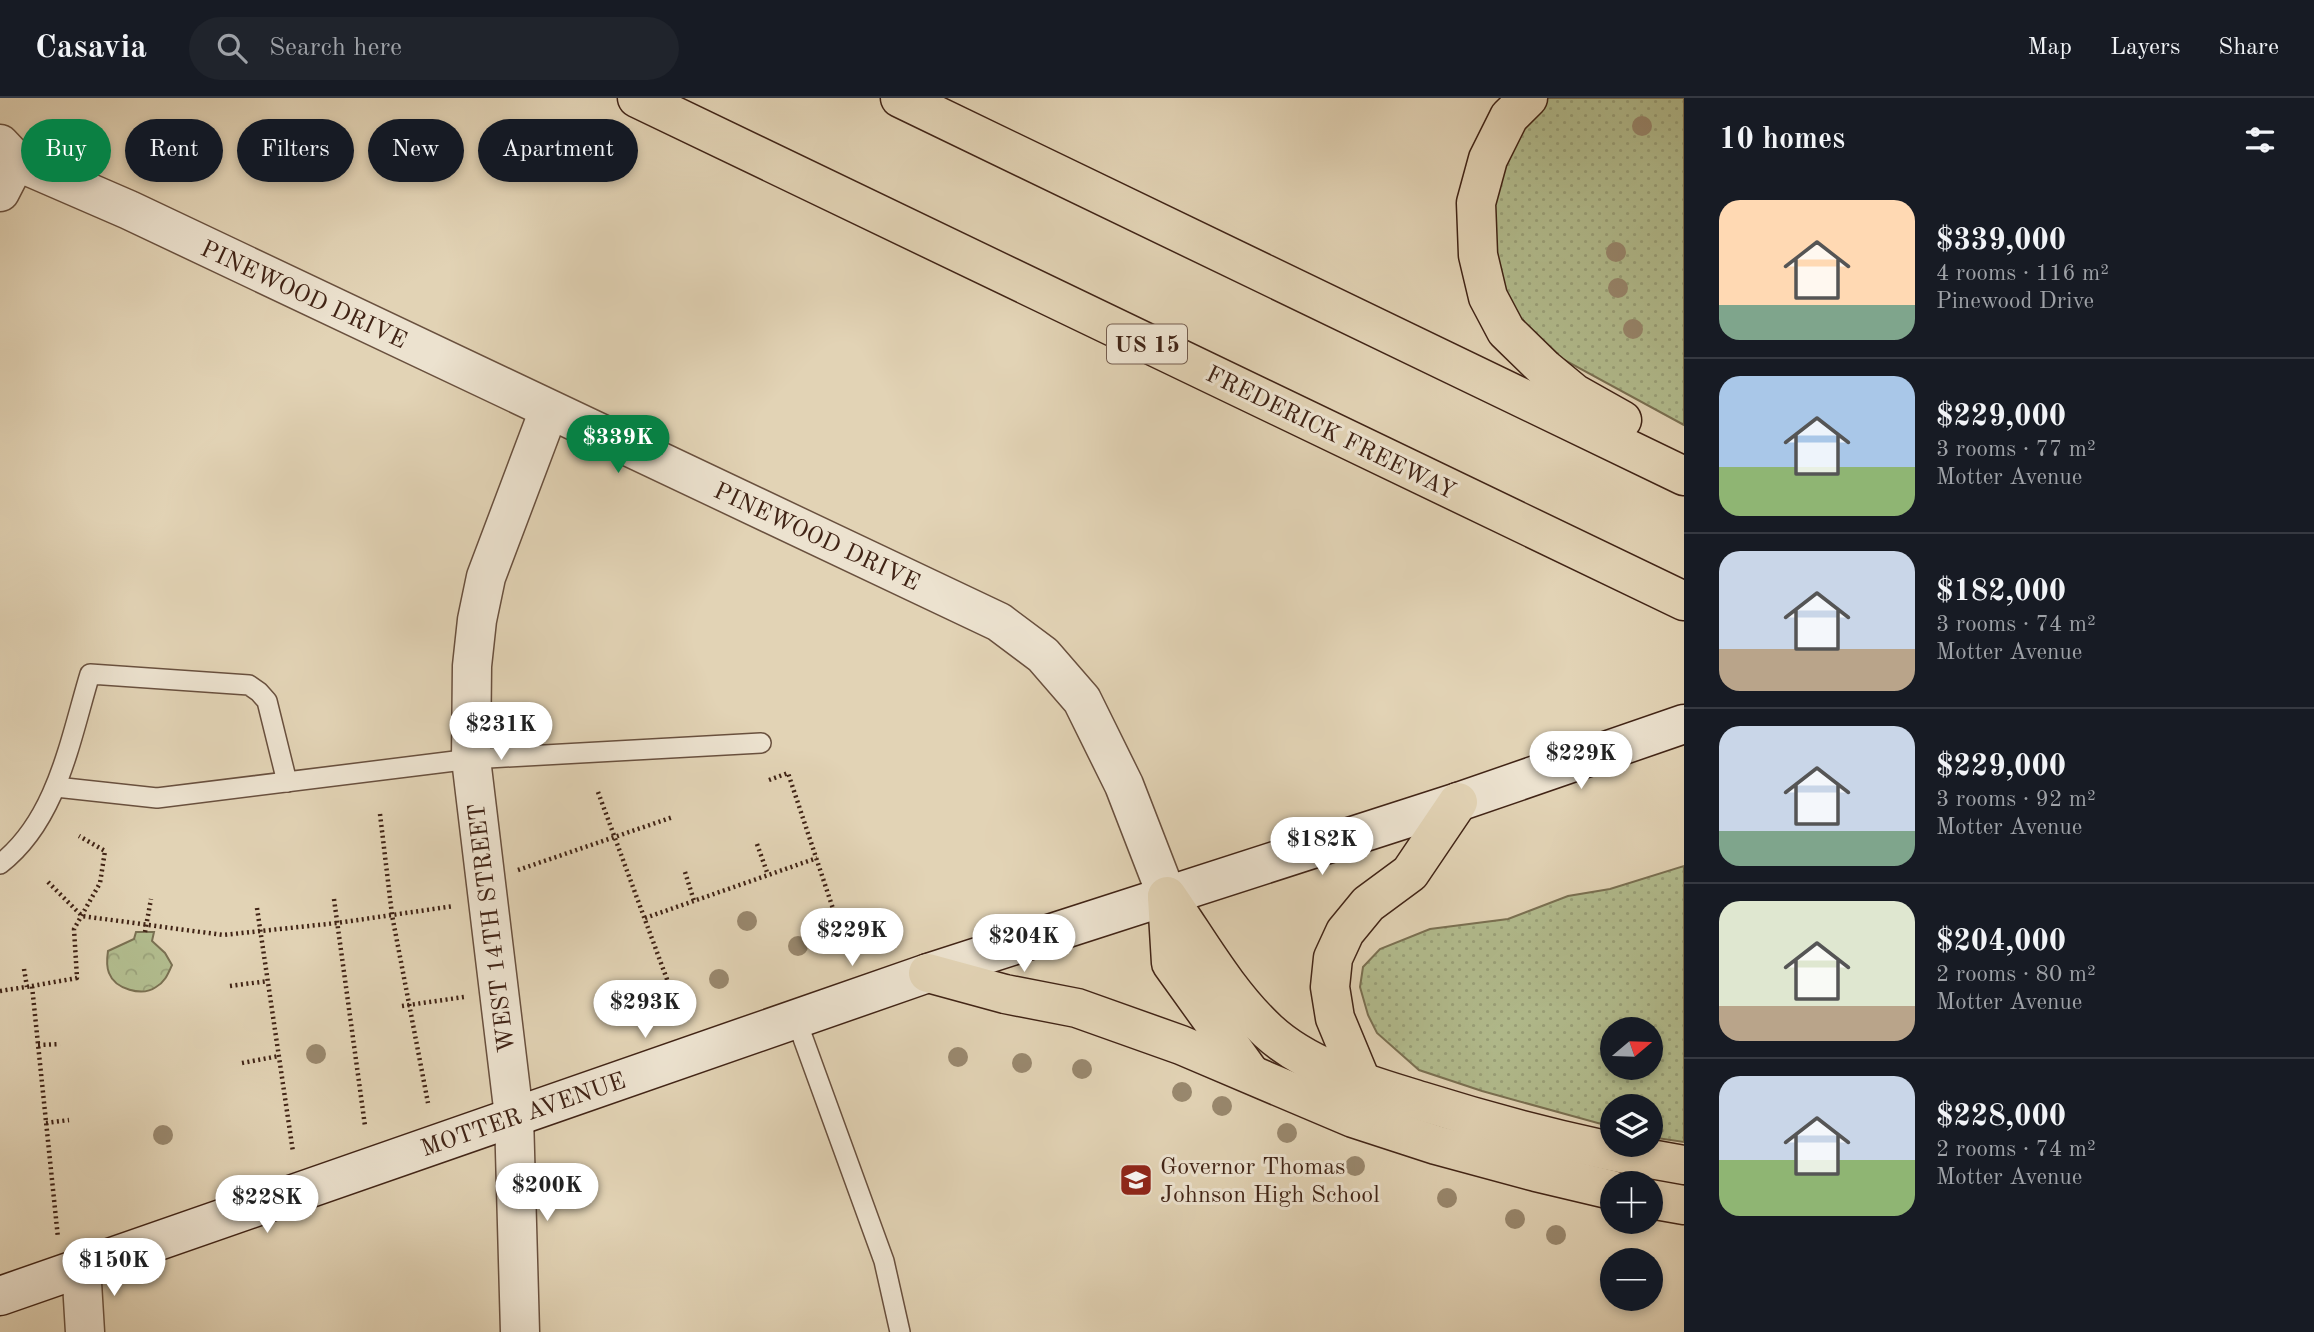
<!DOCTYPE html>
<meta charset="utf-8">
<style>
body{margin:0;font-family:"Old Standard TT",serif;background:#20242c;color:#f1f3f6;height:100vh;display:flex;flex-direction:column;font-size:26px;white-space:nowrap}
*{box-sizing:border-box;margin:0}
p{font-size:23px;color:#9ea1a6}
.icon{flex:none;width:38px;height:38px;fill:none;stroke:currentColor;stroke-width:2;stroke-linecap:round;stroke-linejoin:round}
.map{position:relative;flex:1;overflow:hidden}
.side{display:flex;flex-direction:column;background:#171b24;width:630px}
.side>*{flex:none}
.hud{position:absolute;left:21px;top:21px;width:665px;height:63px;display:flex;gap:14px}
.needle{width:46px;rotate:71deg}
.tools{position:absolute;left:1600px;top:919px;display:grid;gap:14px}
.tools a{display:grid;place-items:center;width:63px;height:63px;border-radius:50%;background:#171b24;box-shadow:0 4px 10px #0003;font-size:35px}
.price{position:absolute;translate:-50% -60px;padding:0 16px;border-radius:24px;background:#fff;color:#222;font-size:23px;line-height:46px;filter:drop-shadow(0 2px 4px #0008)}
.price::after{content:'';position:absolute;left:50%;top:42px;width:21px;height:16px;margin-left:-10px;background:inherit;clip-path:polygon(0 0,100% 0,50% 100%)}
.price.on{background:#0b8043;color:#fff}
ul{padding:0;list-style:none}
li{display:flex;align-items:center;gap:21px;height:175px;padding:0 35px}
li+li{border-top:2px solid #363941}
li span{display:grid;place-items:center;flex:none;width:196px;height:140px;border-radius:21px;color:#555}
li>.icon{margin-inline-start:auto}
span .icon{width:84px;height:84px;fill:#fffc;stroke-width:1}
li b{font-size:30px}
h2{display:flex;justify-content:space-between;align-items:center;height:84px;padding:0 35px;font-size:30px}
.chip{padding:0 24px;border-radius:32px;background:#171b24;box-shadow:0 4px 10px #0003;font-size:24px;line-height:63px}
.chip.on{background:#0b8043;color:#fff}
header{display:flex;align-items:center;gap:42px;box-sizing:border-box;height:98px;padding:0 35px;background:#171b24;border-bottom:2px solid #363941}
header strong{font-size:33px}
nav{display:flex;gap:38px;margin-inline-start:auto;font-size:24px}
.search{width:490px;height:63px;background:#20242c;display:flex;align-items:center;gap:18px;box-sizing:border-box;padding:0 24px;border-radius:38px;color:#9ea1a6;font-size:26px}
main{display:flex;flex:1;min-height:0}
.map>svg:first-child{display:block}
.grass{fill:url(#grass-dots);stroke:#7a7052;stroke-width:2;fill-rule:evenodd}
.forest{fill:url(#forest-crowns);stroke:#7a7052;stroke-width:2}
.lines{fill:none;stroke-linecap:round;stroke-linejoin:round}
.lane-casing{stroke:#69503e;stroke-width:22}
.street-casing{stroke:#69503e;stroke-width:41}
.secondary-casing{stroke:#412416;stroke-width:41}
.highway-casing{stroke:#412416;stroke-width:41}
.path{stroke:#412416;stroke-width:4.5;stroke-dasharray:2 3.5;stroke-linecap:butt}
.lane{stroke:#ece2cf;stroke-width:19}
.street{stroke:#ece2cf;stroke-width:38}
.secondary{stroke:#ece2cf;stroke-width:38}
.highway{stroke:#e2d3b5;stroke-width:38}
.tree{fill:#99886e}
.labels{text-anchor:middle;stroke-width:6;stroke-linejoin:round;paint-order:stroke}
.shield{fill:#ece2cf;stroke:#745d4e;stroke-width:2}
.shield-label{font-size:23px;font-weight:bold;fill:#412416}
.street-label{font-size:24px;fill:#412416;stroke:#ece2cf}
.poi-label{font-size:24px;fill:#412416;stroke:#ece2cf;text-anchor:start}
</style>
<header>
<strong>Casavia</strong>
<div class="search"><svg class="icon" aria-label="search" viewBox="0 0 24 24"><circle cx="10" cy="10" r="6"/><path d="M15 15l6 6"/></svg>Search here</div>
<nav><a>Map</a><a>Layers</a><a>Share</a></nav>
</header>
<main>
<div class="map">
<svg width="1684" height="1234" viewBox="0 0 1684 1234">
<defs>
<pattern id="grass-dots" width="8" height="8" patternUnits="userSpaceOnUse" patternTransform="scale(1.75)"><rect width="8" height="8" fill="#b2bc8e"/><path d="M2 2h.1M6 6h.1" fill="none" stroke="#9aa17a" stroke-width="1.8" stroke-linecap="round"/></pattern>
<pattern id="forest-crowns" width="20" height="18" patternUnits="userSpaceOnUse" patternTransform="scale(1.75)"><rect width="20" height="18" fill="#b2bc8e"/><path d="M2 6a3 3 0 1 1 6 0M12 15a3 3 0 1 1 6 0" fill="none" stroke="#9aa17a"/></pattern>
</defs>
<rect width="100%" height="100%" fill="#e2d3b5"/>
<filter id="stains"><feTurbulence type="fractalNoise" baseFrequency=".00286" numOctaves="4"/><feColorMatrix values="0 0 0 0 .2 0 0 0 0 .09 0 0 0 0 .02 0 0 0 .5 -.17"/></filter>
<radialGradient id="worn" r=".72"><stop offset=".6" stop-color="#630" stop-opacity="0"/><stop offset="1" stop-color="#630" stop-opacity=".3"/></radialGradient>
<g class="grass">
<path d="M1546,0H1684V327L1555,257L1526,231L1491,166L1496,70Z"/>
<path d="M1684,768V1044L1650,1039V1008H1612V1029L1482,993L1419,972L1377,935L1368,917L1360,889L1363,869L1380,851L1430,831L1508,821L1568,798L1610,791ZM1612,931H1650V970H1612Z"/>
</g>
<path class="forest" d="M136,834H154L152,843L165,855L172,867C168,876 165,884 156,889C142,899 115,891 109,875C106,868 107,860 108,853L134,841Z"/>
<g class="lines">
<defs>
<g id="lane">
<path d="M56,689L157,700L471,661L761,645"/>
<path d="M0,766C57,722 70,642 90,576L249,587L259,594L267,603L287,684"/>
<path d="M796,921L884,1163L900,1234"/>
</g>
<g id="street">
<path d="M0,46L16,63L129,112L999,524L1043,557L1082,602L1124,687L1167,798"/>
<path d="M0,94L16,63"/>
<path d="M81,1168L85,1234"/>
<path d="M520,1234L514,1018L471,661L472,568L477,522L486,479L549,312"/>
</g>
<path id="secondary" d="M0,1198L928,875L1458,704L1684,626"/>
<g id="highway">
<path d="M637,0L1684,503"/>
<path d="M900,0L1684,378"/>
<path d="M1528,0L1509,19L1488,61L1476,105L1478,157L1488,199L1506,233L1545,271L1574,295L1622,322"/>
<path d="M1167,798C1199,844 1227,895 1268,933C1309,971 1370,987 1421,1003C1507,1030 1595,1052 1684,1067"/>
<path d="M1167,799L1171,865L1250,975"/>
<path d="M928,875L1005,896L1077,910L1181,947L1353,1020L1436,1047L1536,1074L1612,1092"/>
<path d="M1362,985L1335,920L1330,889L1333,860L1345,834L1368,806L1410,775L1458,704"/>
<path d="M1650,1101L1684,1107"/>
</g>
</defs>
<use href="#lane" class="lane-casing"/>
<use href="#street" class="street-casing"/>
<use href="#secondary" class="secondary-casing"/>
<use href="#highway" class="highway-casing"/>
<g class="path">
<path d="M769,682L788,675L849,859"/>
<path d="M598,694L679,914"/>
<path d="M380,716L392,817L428,1005"/>
<path d="M757,746L768,777"/>
<path d="M518,772L673,719"/>
<path d="M685,774L694,803"/>
<path d="M48,784L82,818L223,837L337,825L454,808"/>
<path d="M334,801L365,1028"/>
<path d="M257,810L293,1054"/>
<path d="M645,820L817,760"/>
<path d="M145,834L151,801"/>
<path d="M24,871L27,889"/>
<path d="M32,888L77,880L74,831L100,785L105,753L79,738"/>
<path d="M230,888L268,883"/>
<path d="M0,893L32,888L58,1140"/>
<path d="M402,908L464,899"/>
<path d="M38,947L60,946"/>
<path d="M242,965L279,958"/>
<path d="M46,1025L69,1022"/>
</g>
<use href="#lane" class="lane"/>
<use href="#street" class="street"/>
<use href="#secondary" class="secondary"/>
<use href="#highway" class="highway"/>
</g>
<g class="tree">
<circle cx="1642" cy="28" r="10"/>
<circle cx="1616" cy="154" r="10"/>
<circle cx="1618" cy="190" r="10"/>
<circle cx="1633" cy="231" r="10"/>
<circle cx="747" cy="823" r="10"/>
<circle cx="798" cy="848" r="10"/>
<circle cx="719" cy="881" r="10"/>
<circle cx="316" cy="956" r="10"/>
<circle cx="958" cy="959" r="10"/>
<circle cx="1022" cy="965" r="10"/>
<circle cx="1082" cy="971" r="10"/>
<circle cx="1182" cy="994" r="10"/>
<circle cx="1222" cy="1008" r="10"/>
<circle cx="1287" cy="1035" r="10"/>
<circle cx="163" cy="1037" r="10"/>
<circle cx="1355" cy="1068" r="10"/>
<circle cx="1447" cy="1100" r="10"/>
<circle cx="1515" cy="1121" r="10"/>
<circle cx="1556" cy="1137" r="10"/>
</g>
<defs>
<symbol id="school-square" viewBox="-11 -11 22 22"><rect x="-9" y="-9" width="18" height="18" rx="4" fill="#8f2418" stroke="#ece2cf"/><path d="M0-5L7-2L0 1L-7-2ZM-4 1L0 2.5L4 1V4Q0 6-4 4Z" fill="#fff"/></symbol>
</defs>
<g fill-rule="evenodd">
<use href="#school-square" x="1117" y="1063" width="38" height="38"/>
</g>
<g class="labels">
<rect class="shield" x="1107" y="226.5" width="80" height="39" rx="5"/>
<g class="shield-label">
<text x="1147" y="254">US 15</text>
</g>
<g class="street-label">
<text transform="translate(304 196) rotate(25)" y="8">PINEWOOD DRIVE</text>
<text transform="translate(1331 334) rotate(26)" y="8">FREDERICK FREEWAY</text>
<text transform="translate(817 438) rotate(25)" y="8">PINEWOOD DRIVE</text>
<text transform="translate(491 830) rotate(-97)" y="8">WEST 14TH STREET</text>
<text transform="translate(523 1016) rotate(-19)" y="8">MOTTER AVENUE</text>
</g>
<g class="poi-label">
<text x="1160" y="1076">Governor Thomas<tspan x="1160" dy="28">Johnson High School</tspan></text>
</g>
</g>
<rect width="100%" height="100%" filter="url(#stains)"/>
<rect width="100%" height="100%" fill="url(#worn)"/>
</svg>
<div class="tools">
<a><svg class="needle" viewBox="-14 -14 28 28"><path d="M0-13l5 13h-10z" fill="#e53935"/><path d="M0 13l5-13h-10z" fill="#9ea1a6"/></svg></a>
<a><svg class="icon" aria-label="layers" viewBox="0 0 24 24"><path d="M12 4l9 5-9 5-9-5zM3 14l9 5 9-5"/></svg></a>
<a>+</a>
<a>−</a>
</div>
<b class="price on" style="left:618px;top:377px">$339K</b>
<b class="price" style="left:501px;top:664px">$231K</b>
<b class="price" style="left:1581px;top:693px">$229K</b>
<b class="price" style="left:1322px;top:779px">$182K</b>
<b class="price" style="left:852px;top:870px">$229K</b>
<b class="price" style="left:1024px;top:876px">$204K</b>
<b class="price" style="left:645px;top:942px">$293K</b>
<b class="price" style="left:547px;top:1125px">$200K</b>
<b class="price" style="left:267px;top:1137px">$228K</b>
<b class="price" style="left:114px;top:1200px">$150K</b>
<div class="hud">
<a class="chip on">Buy</a>
<a class="chip">Rent</a>
<a class="chip">Filters</a>
<a class="chip">New</a>
<a class="chip">Apartment</a>
</div>
</div>
<section class="side">
<h2>10 homes<svg class="icon" aria-label="filters" viewBox="0 0 24 24"><path d="M4 7h16M4 17h16"/><circle cx="9" cy="7" r="2"/><circle cx="15" cy="17" r="2"/></svg></h2>
<ul>
<li><span style="background:linear-gradient(#ffd9b3 75%,#7fa58c 0)"><svg class="icon" aria-label="home" viewBox="0 0 24 24"><path d="M3 11l9-7 9 7M6 9v11h12V9"/></svg></span><div><b>$339,000</b><p>4 rooms · 116 m²</p><p>Pinewood Drive</p></div></li>
<li><span style="background:linear-gradient(#a9c7e8 65%,#8fb573 0)"><svg class="icon" aria-label="home" viewBox="0 0 24 24"><path d="M3 11l9-7 9 7M6 9v11h12V9"/></svg></span><div><b>$229,000</b><p>3 rooms · 77 m²</p><p>Motter Avenue</p></div></li>
<li><span style="background:linear-gradient(#c9d6e8 70%,#b9a48a 0)"><svg class="icon" aria-label="home" viewBox="0 0 24 24"><path d="M3 11l9-7 9 7M6 9v11h12V9"/></svg></span><div><b>$182,000</b><p>3 rooms · 74 m²</p><p>Motter Avenue</p></div></li>
<li><span style="background:linear-gradient(#c9d6e8 75%,#7fa58c 0)"><svg class="icon" aria-label="home" viewBox="0 0 24 24"><path d="M3 11l9-7 9 7M6 9v11h12V9"/></svg></span><div><b>$229,000</b><p>3 rooms · 92 m²</p><p>Motter Avenue</p></div></li>
<li><span style="background:linear-gradient(#dfe7d0 75%,#b9a48a 0)"><svg class="icon" aria-label="home" viewBox="0 0 24 24"><path d="M3 11l9-7 9 7M6 9v11h12V9"/></svg></span><div><b>$204,000</b><p>2 rooms · 80 m²</p><p>Motter Avenue</p></div></li>
<li><span style="background:linear-gradient(#c9d6e8 60%,#8fb573 0)"><svg class="icon" aria-label="home" viewBox="0 0 24 24"><path d="M3 11l9-7 9 7M6 9v11h12V9"/></svg></span><div><b>$228,000</b><p>2 rooms · 74 m²</p><p>Motter Avenue</p></div></li>
</ul>
</section>
</main>
